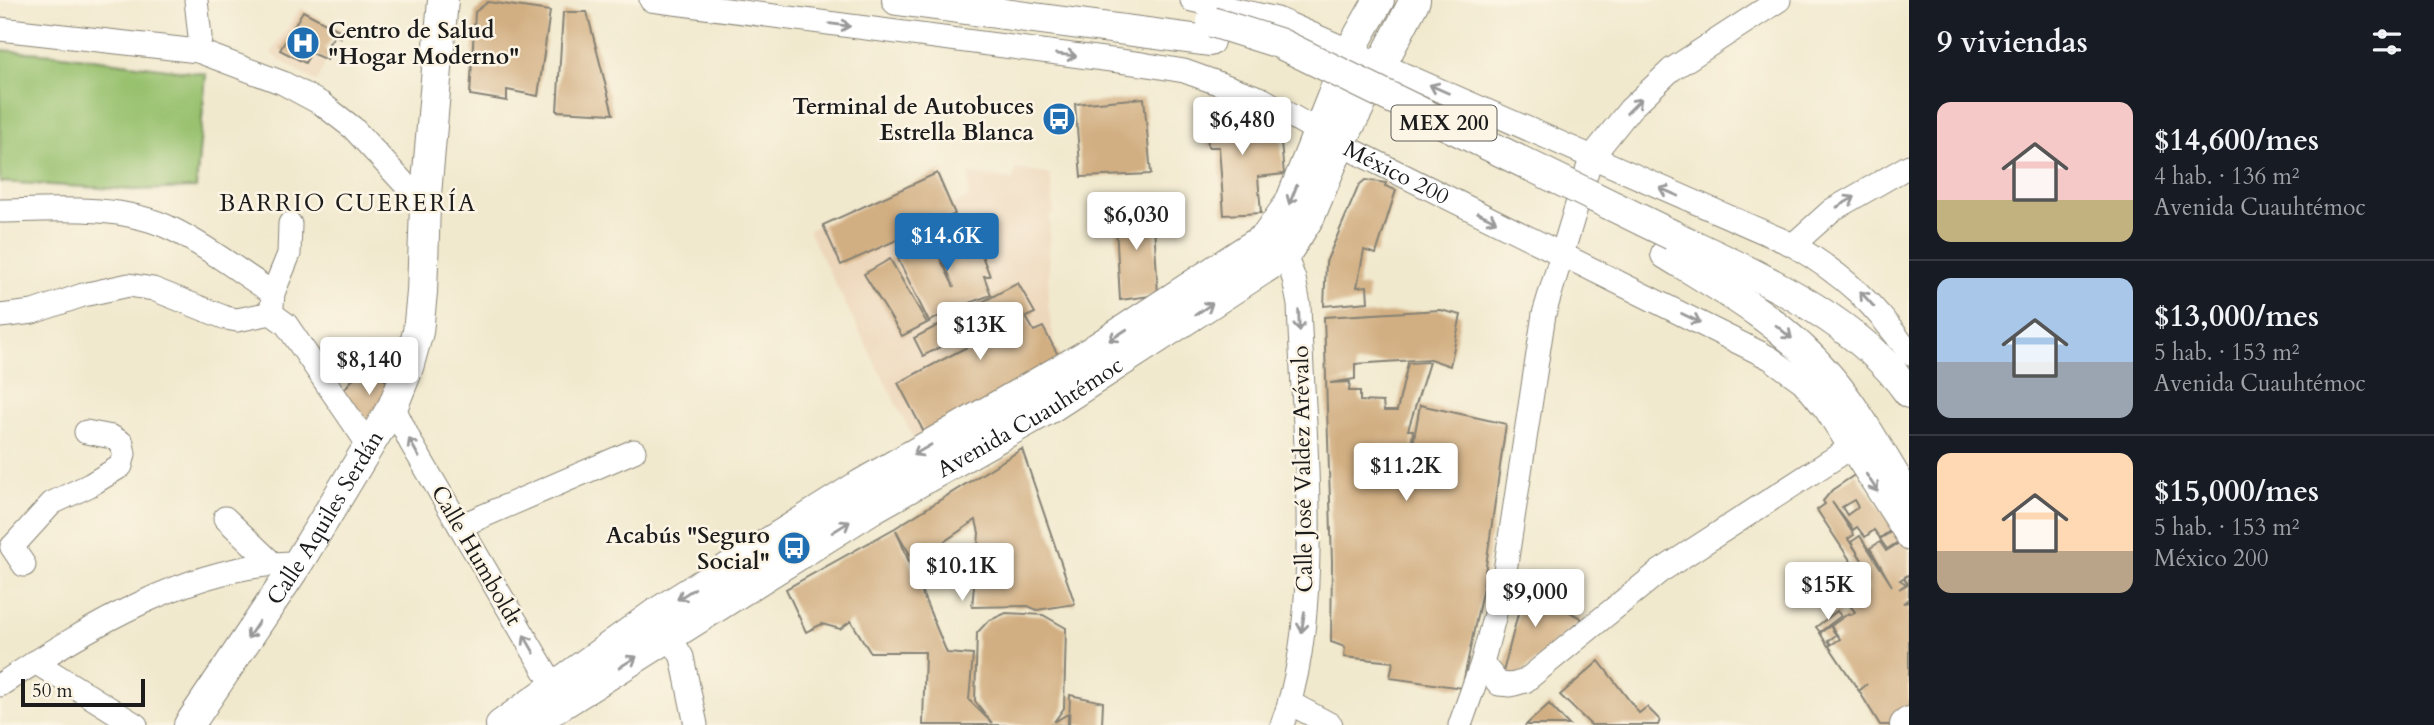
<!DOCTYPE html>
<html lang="es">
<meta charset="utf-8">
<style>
body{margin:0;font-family:Cardo,serif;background:#20242c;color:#f1f3f6;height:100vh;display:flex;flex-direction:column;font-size:26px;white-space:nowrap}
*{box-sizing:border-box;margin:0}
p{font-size:23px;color:#9ea1a6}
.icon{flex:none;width:38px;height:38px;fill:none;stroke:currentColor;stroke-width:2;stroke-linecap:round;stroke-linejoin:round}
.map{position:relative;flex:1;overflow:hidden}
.drawer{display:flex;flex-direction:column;background:#171b24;width:525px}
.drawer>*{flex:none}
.scale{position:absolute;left:21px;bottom:18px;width:124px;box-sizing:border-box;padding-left:7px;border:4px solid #1c1c1c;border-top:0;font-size:19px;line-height:24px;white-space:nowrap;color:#1c1c1c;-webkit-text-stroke:5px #fcf5e5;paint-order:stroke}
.price{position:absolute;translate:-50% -60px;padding:0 16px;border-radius:7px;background:#fff;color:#222;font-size:23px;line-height:46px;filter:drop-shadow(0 2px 4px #0008)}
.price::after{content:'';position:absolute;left:50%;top:42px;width:21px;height:16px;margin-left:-10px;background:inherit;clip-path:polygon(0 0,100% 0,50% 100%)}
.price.active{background:#1f6fb2;color:#fff}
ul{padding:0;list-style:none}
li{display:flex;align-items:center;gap:21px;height:175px;padding:0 28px}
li+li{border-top:2px solid #363941}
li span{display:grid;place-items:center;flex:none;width:196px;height:140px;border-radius:14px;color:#555}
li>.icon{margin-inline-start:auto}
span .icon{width:84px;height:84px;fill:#fffc;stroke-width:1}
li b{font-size:30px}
h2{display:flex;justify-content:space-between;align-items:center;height:84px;padding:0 28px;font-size:30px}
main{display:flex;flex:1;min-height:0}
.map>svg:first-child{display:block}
.built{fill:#edd7bb}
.green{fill:#98c16e;stroke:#5a6e45;stroke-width:2}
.building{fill:#d2af82;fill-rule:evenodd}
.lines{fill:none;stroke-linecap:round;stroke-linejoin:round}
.minor-casing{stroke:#868275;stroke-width:25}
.major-casing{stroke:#868275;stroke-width:32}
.minor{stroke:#fff;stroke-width:23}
.major{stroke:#fff;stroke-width:30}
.major-bridge-casing{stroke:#868275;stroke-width:32;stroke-linecap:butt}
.major-bridge{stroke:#fff;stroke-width:30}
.oneway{stroke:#999}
.labels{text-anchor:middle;stroke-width:5;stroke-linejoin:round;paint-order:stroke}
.shield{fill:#fcf5e5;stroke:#5f5d58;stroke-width:2}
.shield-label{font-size:21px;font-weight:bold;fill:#1c1c1c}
.poi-label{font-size:23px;font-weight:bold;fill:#1c1c1c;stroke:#fcf5e5;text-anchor:end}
.street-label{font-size:23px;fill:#1c1c1c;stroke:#fcf5e5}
.neighbourhood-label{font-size:24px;letter-spacing:2px;fill:#1c1c1c;stroke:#fcf5e5}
</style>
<main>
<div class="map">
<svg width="1909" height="725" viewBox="0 0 1909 725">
<rect width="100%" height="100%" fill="#fcf5e5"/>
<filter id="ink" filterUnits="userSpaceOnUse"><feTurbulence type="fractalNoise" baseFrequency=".0143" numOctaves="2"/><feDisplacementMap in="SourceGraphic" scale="14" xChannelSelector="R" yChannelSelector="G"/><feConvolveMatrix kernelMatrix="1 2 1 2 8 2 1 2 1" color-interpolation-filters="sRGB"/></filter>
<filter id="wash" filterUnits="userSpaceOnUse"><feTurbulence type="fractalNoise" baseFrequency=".00686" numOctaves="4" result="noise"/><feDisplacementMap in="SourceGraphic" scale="28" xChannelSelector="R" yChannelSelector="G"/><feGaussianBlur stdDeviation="1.57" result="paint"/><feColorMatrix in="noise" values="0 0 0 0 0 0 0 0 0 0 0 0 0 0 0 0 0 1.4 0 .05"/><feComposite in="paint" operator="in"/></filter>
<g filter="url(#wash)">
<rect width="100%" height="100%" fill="#f1e9ce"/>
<g class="built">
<path d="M300,8L344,31L341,38L334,35L325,48L330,52L317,82L271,54Z"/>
<path d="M1016,169L1050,175L1054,214L1050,215L1048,304L1055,346L1064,366L918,447L808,230L942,170L952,205L968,198L970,173L1013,181Z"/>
</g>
<path class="green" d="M0,50L55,54L206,74L196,188L134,190L0,182Z"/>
<g id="blocks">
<g class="building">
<path d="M488,2L550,11L538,96L507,90V101L470,95L475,12Z"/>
<path d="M303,11L341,31V38L335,35L325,49L330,52L327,60L311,53L305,63L280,50Z"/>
<path d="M563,12H587L613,114L557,111Z"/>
<path d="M1144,98L1151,174L1081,177L1075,104Z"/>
<path d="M1205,99L1229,105L1230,118L1256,115L1257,130H1270L1281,143L1284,174L1258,177L1261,213L1224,215L1219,147H1208Z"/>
<path d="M937,173L955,214L841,265L823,225Z"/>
<path d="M1365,180L1386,183L1385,186L1396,190L1376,254L1364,250L1357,287L1367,286L1368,302L1324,306L1326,262L1359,185Z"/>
<path d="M1115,206H1153L1158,295L1120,300Z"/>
<path d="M962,226L970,245L977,243L990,276H984L991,295L961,306L960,304L929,322L898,259L931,240L954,287L934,237Z"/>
<path d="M890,259L927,323L902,336L864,274Z"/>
<path d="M1018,283L1035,313L1026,317L1034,331L1043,327L1064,366L927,438L898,383L992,334L991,329L986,332L982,325L923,356L914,338Z"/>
<path d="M1440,310L1461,315L1450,366L1430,359L1355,364V379L1330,383L1350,382L1349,391H1360V401L1383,402L1384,411H1397L1408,363L1429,362L1408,430H1413L1411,455L1420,405L1506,424L1483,587L1462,688L1390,678L1393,662L1344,657L1345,647L1331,642L1332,562L1324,317Z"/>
<path d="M361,369L396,385L374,435L342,392Z"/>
<path d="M1022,449L1075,604L1037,610L1028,606L972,607L976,566L972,549L978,546L979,533L976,520L914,562L896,530L947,653L973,655L969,700L992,723L975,701L977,633L988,621L1006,613L1043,615L1066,628L1064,708L1054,722L1068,714V725H923L925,652H870L851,621L840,629L822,624L806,632L786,589L895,528Z"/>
<path d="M1856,474L1894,528L1880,538L1874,530L1865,537L1857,527L1853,530L1832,502L1854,535L1848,539L1862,560L1851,542L1860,536L1892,586L1870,548L1880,542L1886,551L1906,539L1909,543V574L1900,580L1906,584L1899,589L1908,584L1904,578L1909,575V599L1903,603L1909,602V713L1890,725H1880L1859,691L1867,684L1859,691L1829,646L1840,639L1831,626L1849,613L1851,615L1855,612L1848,603L1869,589L1817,510L1825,504L1823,501L1832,490ZM1854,500L1858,507L1847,515L1842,507Z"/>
<path d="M1894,530L1901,540L1887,549L1880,539Z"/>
<path d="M1529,571L1541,573L1536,593L1582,619L1510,683L1502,676Z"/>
<path d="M1837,611L1841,616L1820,632L1816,627Z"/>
<path d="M1830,626L1836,635L1828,641L1831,644L1828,646L1820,633Z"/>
<path d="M1599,661L1639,713L1647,707L1660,720L1658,725H1591L1560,695Z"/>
<path d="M1070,695L1103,702L1102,725H1069Z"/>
<path d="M1549,704L1569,725H1526Z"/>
</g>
</g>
</g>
<g filter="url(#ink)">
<use href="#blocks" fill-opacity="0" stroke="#868275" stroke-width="2"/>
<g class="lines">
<defs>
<g id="minor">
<path d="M196,0L200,37L198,51"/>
<path id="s1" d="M651,0L1142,64L1184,71L1262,99L1340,144L1770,358L1803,382L1826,410L1909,539"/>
<path d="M1192,0L1277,19L1793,245C1845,276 1874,303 1909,353"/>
<path d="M0,29L198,51L283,83L322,104L353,128L425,206"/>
<path d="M0,211C55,210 121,204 172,229C207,246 240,272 273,293"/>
<path d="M1793,245L1832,210L1909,166"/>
<path d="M272,306L273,293L289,254L290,224"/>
<path d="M271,313L286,324L370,447"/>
<path d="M0,316L33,312L83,295L129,285L153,289L226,318L237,320L271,313"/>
<path d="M393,406L411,443L562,700"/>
<path d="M225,518L272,563"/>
<path d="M460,526L634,451"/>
<path d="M12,547L52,503L90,485L121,466L124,454L122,443L112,437L86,432"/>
<path d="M12,547L24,565"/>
<path d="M662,623L682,657L696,725"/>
<path d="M35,662L136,725"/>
<path d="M1482,663L1499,684L1511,685L1525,681L1659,572L1850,448"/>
<path d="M0,685C87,628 192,563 298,563"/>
<path d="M1290,703L1331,725"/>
<path d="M1282,725C1325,612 1303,428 1299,305L1294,279L1285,255"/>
<path d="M1460,725L1482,663L1503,584L1544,314L1591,158L1630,109L1671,70L1779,0"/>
</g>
<g id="major">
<path d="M897,0L1209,41"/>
<path d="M1672,235C1753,274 1855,316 1909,393"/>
<path d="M1666,254C1725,290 1784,323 1829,377C1860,413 1883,459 1909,499"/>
<path id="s2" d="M189,725L298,563L393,406L407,371L418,332L422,292L425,206L443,0"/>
<path d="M501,725L655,614L860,485L1083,357L1266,237L1290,203L1351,49L1379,0"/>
<path id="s3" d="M529,725L873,508L1050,408L1285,255L1310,216L1340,144L1415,0"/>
<path d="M1905,725L1909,722"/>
</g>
</defs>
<use href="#minor" class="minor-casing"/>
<use href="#major" class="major-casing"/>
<use href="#minor" class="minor"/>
<use href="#major" class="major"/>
<defs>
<path id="major-bridge" d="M1212,22L1279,43L1672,235"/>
</defs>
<use href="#major-bridge" class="major-bridge-casing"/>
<use href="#major-bridge" class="major-bridge"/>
</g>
<defs><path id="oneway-shaft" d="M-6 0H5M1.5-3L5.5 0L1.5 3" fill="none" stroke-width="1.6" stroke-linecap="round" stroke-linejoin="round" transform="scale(1.75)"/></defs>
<g class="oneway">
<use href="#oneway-shaft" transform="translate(840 25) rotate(8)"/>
<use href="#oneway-shaft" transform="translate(1066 55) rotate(6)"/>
<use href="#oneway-shaft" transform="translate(1439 89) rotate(-156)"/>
<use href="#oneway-shaft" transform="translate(1634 106) rotate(-45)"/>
<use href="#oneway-shaft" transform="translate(1669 192) rotate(-157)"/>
<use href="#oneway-shaft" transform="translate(1293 195) rotate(112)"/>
<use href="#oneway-shaft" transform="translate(1846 202) rotate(-30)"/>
<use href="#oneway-shaft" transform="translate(1487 217) rotate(26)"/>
<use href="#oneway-shaft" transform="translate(1867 299) rotate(-132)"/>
<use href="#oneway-shaft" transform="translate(1204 309) rotate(-34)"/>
<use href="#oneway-shaft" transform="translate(1691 318) rotate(26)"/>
<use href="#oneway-shaft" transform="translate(1299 321) rotate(88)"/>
<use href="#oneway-shaft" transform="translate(1784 332) rotate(40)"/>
<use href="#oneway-shaft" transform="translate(1118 335) rotate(147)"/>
<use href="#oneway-shaft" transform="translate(414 448) rotate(-119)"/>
<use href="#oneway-shaft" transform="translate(922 450) rotate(150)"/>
<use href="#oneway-shaft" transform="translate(1872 483) rotate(57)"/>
<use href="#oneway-shaft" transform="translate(841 527) rotate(-32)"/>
<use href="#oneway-shaft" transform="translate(686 594) rotate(148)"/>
<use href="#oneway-shaft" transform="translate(1303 622) rotate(98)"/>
<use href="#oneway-shaft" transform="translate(253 630) rotate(124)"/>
<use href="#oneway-shaft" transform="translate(529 644) rotate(-120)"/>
<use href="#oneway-shaft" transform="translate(628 662) rotate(-32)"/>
</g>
</g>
<defs>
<symbol id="hospital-disc" viewBox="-11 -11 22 22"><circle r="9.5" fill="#1f6fb2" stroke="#fcf5e5"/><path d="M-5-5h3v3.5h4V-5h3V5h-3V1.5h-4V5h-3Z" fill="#fff"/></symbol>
<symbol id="bus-disc" viewBox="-11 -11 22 22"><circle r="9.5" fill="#1f6fb2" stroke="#fcf5e5"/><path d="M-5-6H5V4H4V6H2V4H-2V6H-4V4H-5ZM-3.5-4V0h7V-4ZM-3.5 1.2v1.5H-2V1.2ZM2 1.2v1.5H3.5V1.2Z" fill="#fff"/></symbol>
</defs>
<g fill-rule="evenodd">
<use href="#hospital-disc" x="284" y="24" width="38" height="38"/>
<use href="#bus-disc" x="1040" y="100" width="38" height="38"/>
<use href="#bus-disc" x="775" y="529" width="38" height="38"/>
</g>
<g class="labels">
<rect class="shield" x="1391.5" y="105.5" width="105" height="35" rx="5"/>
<g class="shield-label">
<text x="1444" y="130">MEX 200</text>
</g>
<g class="poi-label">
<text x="328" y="38" text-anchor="start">Centro de Salud<tspan x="328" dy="26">"Hogar Moderno"</tspan></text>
<text x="1034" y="114">Terminal de Autobuces<tspan x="1034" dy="26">Estrella Blanca</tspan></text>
<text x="770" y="543">Acabús "Seguro<tspan x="770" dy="26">Social"</tspan></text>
</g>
<g class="street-label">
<text dy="8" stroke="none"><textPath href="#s1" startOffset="774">México 200</textPath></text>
<text dy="8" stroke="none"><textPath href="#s3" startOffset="588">Avenida Cuauhtémoc</textPath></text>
<text transform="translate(1302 469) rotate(-91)" y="8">Calle José Valdez Arévalo</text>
<text dy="8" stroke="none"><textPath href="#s2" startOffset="248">Calle Aquiles Serdán</textPath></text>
<text transform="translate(477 555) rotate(60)" y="8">Calle Humboldt</text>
</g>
<g class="neighbourhood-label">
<text x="348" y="211">BARRIO CUERERÍA</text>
</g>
</g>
</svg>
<div class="scale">50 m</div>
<b class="price" style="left:1242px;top:157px">$6,480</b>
<b class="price" style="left:1136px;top:252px">$6,030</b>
<b class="price active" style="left:947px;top:273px">$14.6K</b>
<b class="price" style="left:980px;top:362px">$13K</b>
<b class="price" style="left:369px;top:397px">$8,140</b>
<b class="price" style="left:1406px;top:503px">$11.2K</b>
<b class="price" style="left:962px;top:603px">$10.1K</b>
<b class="price" style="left:1828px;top:622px">$15K</b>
<b class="price" style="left:1535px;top:629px">$9,000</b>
</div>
<section class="drawer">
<h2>9 viviendas<svg class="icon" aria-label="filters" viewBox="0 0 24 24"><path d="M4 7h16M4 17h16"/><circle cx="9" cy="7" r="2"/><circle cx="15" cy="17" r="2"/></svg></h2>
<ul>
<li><span style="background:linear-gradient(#f6c9c9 70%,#c2b280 0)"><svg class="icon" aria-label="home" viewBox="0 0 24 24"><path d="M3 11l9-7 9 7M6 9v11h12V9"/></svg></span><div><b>$14,600/mes</b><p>4 hab. · 136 m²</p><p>Avenida Cuauhtémoc</p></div></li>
<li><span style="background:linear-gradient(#a9c7e8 60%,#9aa5b1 0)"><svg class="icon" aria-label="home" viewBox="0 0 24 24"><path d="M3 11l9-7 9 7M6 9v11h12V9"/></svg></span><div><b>$13,000/mes</b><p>5 hab. · 153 m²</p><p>Avenida Cuauhtémoc</p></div></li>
<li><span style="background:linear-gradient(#ffd9b3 70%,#b9a48a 0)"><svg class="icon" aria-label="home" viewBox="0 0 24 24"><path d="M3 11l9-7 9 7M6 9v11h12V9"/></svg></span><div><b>$15,000/mes</b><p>5 hab. · 153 m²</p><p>México 200</p></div></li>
</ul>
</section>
</main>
